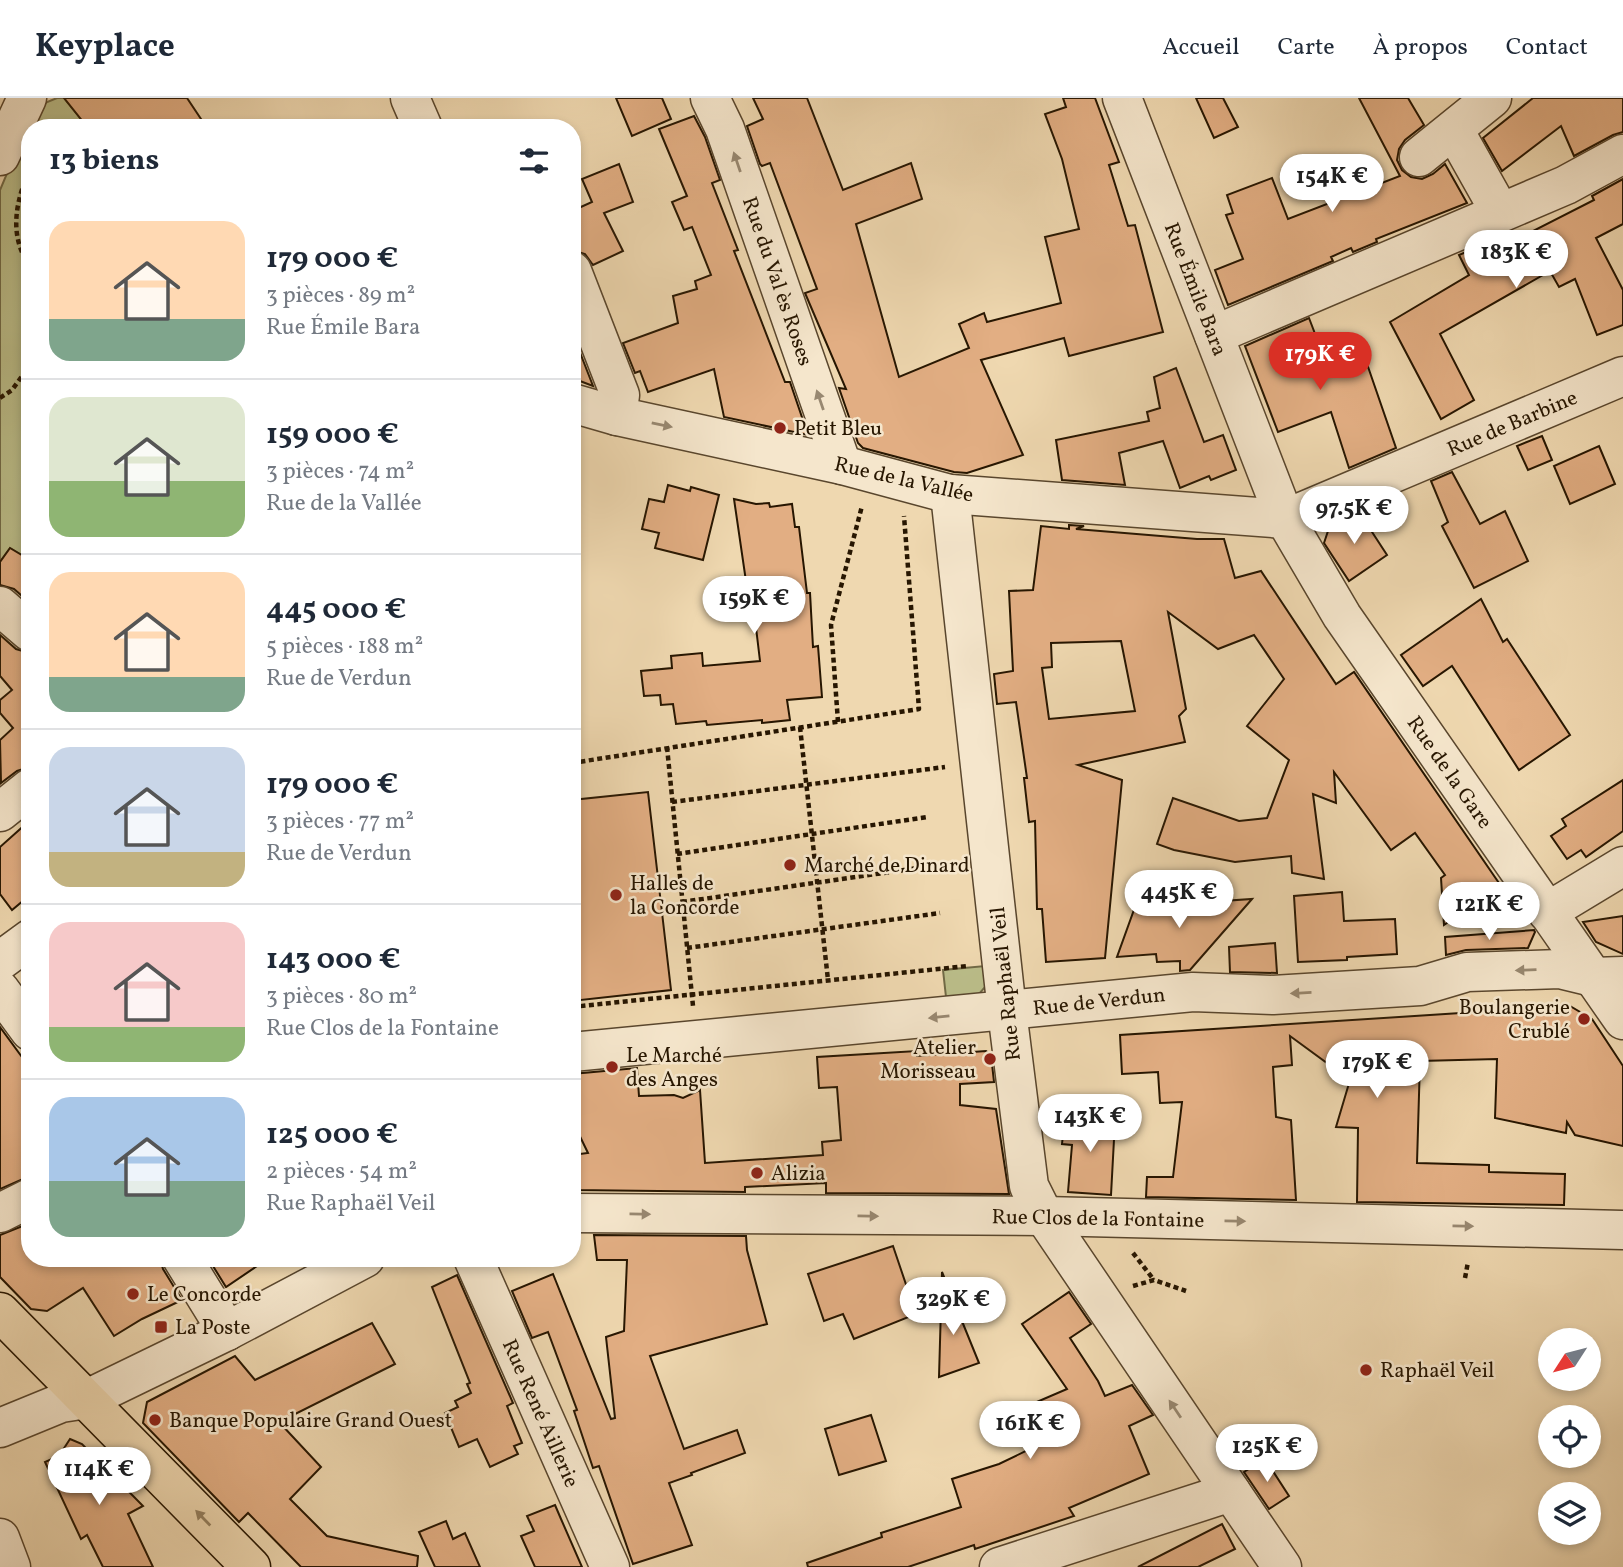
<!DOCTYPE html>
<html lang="fr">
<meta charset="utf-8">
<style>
body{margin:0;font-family:Vollkorn,serif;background:#f6f6f7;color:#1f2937;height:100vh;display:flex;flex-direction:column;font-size:26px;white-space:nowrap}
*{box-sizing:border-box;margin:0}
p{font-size:23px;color:#747a83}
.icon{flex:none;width:38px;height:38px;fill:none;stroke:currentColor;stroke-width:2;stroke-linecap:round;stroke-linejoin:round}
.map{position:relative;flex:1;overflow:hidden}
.side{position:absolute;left:21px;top:21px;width:560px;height:1148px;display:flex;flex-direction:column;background:#fff;border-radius:28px;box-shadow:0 4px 10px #0003}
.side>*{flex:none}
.needle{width:46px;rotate:234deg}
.tools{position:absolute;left:1538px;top:1230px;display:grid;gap:14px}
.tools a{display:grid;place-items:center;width:63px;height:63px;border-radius:50%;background:#fff;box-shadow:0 4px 10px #0003;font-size:35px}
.price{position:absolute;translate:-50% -60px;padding:0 16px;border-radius:24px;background:#fff;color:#222;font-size:23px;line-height:46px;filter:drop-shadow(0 2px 4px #0008)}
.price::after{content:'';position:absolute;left:50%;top:42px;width:21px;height:16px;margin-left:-10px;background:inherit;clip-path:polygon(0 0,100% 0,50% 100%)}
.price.on{background:#d93025;color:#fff}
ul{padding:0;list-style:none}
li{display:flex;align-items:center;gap:21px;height:175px;padding:0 28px}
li+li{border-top:2px solid #e0e1e3}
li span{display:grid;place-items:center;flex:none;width:196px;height:140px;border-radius:21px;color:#555}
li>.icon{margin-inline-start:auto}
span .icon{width:84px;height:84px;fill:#fffc;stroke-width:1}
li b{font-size:30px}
h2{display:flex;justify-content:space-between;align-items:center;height:84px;padding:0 28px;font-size:30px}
header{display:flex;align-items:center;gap:42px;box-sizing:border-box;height:98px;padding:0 35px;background:#fff;border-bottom:2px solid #e0e1e3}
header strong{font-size:33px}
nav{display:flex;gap:38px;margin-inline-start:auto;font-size:24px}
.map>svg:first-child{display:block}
.green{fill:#bbbe8a;stroke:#716a46;stroke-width:2}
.building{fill:#e2ae83;stroke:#271601;stroke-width:2;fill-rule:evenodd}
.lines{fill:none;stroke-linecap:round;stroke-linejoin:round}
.minor-casing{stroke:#59462d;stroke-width:41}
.major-casing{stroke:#271601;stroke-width:41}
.path{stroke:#271601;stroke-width:4.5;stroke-dasharray:5 3.5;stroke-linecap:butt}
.minor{stroke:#f5e6cc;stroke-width:38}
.major{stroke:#efd8b0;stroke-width:38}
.oneway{fill:#988871}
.oneway2{fill:#958161}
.poi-dot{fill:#8f2418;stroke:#f5e6cc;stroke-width:2.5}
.labels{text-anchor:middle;stroke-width:5;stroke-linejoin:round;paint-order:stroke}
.street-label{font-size:21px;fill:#271601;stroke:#f5e6cc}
.poi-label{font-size:21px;fill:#271601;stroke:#f5e6cc;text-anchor:start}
</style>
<header>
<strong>Keyplace</strong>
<nav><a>Accueil</a><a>Carte</a><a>À propos</a><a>Contact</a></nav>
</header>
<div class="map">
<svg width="1623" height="1469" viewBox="0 0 1623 1469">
<rect width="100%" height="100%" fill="#efd8b0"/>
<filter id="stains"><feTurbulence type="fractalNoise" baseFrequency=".00286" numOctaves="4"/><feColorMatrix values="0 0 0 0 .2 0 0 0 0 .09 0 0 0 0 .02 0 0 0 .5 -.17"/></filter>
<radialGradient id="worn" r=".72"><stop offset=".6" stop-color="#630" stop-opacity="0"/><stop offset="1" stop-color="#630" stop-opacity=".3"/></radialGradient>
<g class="green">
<path d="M57,0H64L88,30H30V452L25,459L10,450L0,464V92L35,9Z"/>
<path d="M985,868L986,888L979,896L946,899L943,872Z"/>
</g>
<g class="building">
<path d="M64,0H187L207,30H88Z"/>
<path d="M616,0H662L671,21L632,38Z"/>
<path d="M753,0H807L843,92L911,65L922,101L856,126L899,279L969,250L959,226L984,215L987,224L1061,205L1045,139L1079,131L1062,61L1045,16L1066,9L1063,0H1095L1119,64L1109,67L1128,128L1135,127L1163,234L1069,258L1064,240L981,262L1023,357L967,375L954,374L863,350L858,345L839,290L846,291L805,195L817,191L770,65L762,68L760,66L747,28L763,21Z"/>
<path d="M1196,0H1223L1238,29L1214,40Z"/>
<path d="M1359,0H1408L1424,27L1405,42L1399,51L1397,62L1402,72L1411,79L1422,81L1433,76L1445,66L1467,105L1376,141L1377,144L1353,154L1351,150L1331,159L1333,163L1228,207L1215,172L1243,161L1226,117L1233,115L1227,97L1272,80L1288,121L1400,78Z"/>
<path d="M1533,0H1623V34L1613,37L1574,58L1561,28L1502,73L1483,40Z"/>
<path d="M694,18L705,39L720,82L712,85L738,152L734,153L785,284H790L808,337L724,319L714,271L648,294L640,273L635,275L623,245L678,225L673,198L697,191L695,183L711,177L692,129L684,132L672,104L687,98L659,31Z"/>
<path d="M619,66L633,104L604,115L623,153L593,167L585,156L572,152V113L592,104L582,81Z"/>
<path d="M1623,81V126L1596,140L1623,192V227L1597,237L1575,181L1559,189L1550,173L1440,236L1474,302L1441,321L1390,224L1469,177L1459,157L1489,144L1494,153L1594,102L1592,98Z"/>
<path d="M1309,220L1330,275L1366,263L1396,350L1349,370L1331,314L1278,334L1245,248Z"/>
<path d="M572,234L593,288L572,280Z"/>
<path d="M1176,270L1204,344L1223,337L1236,372L1211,382L1209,378L1180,390L1163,343L1119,355L1125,387L1062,382L1056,342L1149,323L1147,314L1160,310L1154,279Z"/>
<path d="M1542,338L1552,362L1528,372L1517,348Z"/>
<path d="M1599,348L1615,386L1570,406L1554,368Z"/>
<path d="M1452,374L1480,426L1505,413L1528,463L1474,490L1442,428L1448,424L1431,383Z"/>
<path d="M668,387L690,393L691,389L719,397L703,462L655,450L659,435L642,431L649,401L664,404Z"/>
<path d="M734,401L756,406L769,405L770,409L792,406L795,429H799L807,495H810L813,549L818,548L822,599L787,602L790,622L762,625V622L707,627L706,623L676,626L673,606L661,607L660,597L644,598L641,573L672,570L671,558L702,555L703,568L760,563L752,496L748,497Z"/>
<path d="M1359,414L1387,457L1349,483L1324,445L1330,427Z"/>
<path d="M1069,427L1084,428L1076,431L1197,441H1224L1235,480L1261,473L1336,586L1354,574L1501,788L1444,827L1441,780L1445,777L1415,735L1391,752L1334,674L1336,705L1313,696L1324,781L1292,775L1291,758L1235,764L1174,752L1157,746L1173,700L1239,723L1267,720L1289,662L1247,628L1284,581L1254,537L1218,551L1168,514L1186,611L1179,618L1185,644L1078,667L1122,682L1105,860L1046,864L1042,811H1037L1035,723L1029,724L1024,680H1027L1016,604L997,606L994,576L1013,573L1009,493L1033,492L1041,428L1069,431ZM1121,543L1135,613L1049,621L1042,570L1052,569L1051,545Z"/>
<path d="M10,450L30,462V505L14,491L0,487V464Z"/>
<path d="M1481,501L1503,544L1507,541L1570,637L1519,672L1452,568L1423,588L1401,557Z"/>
<path d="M0,537L16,551L30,555V669L17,673L1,685L0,642L13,630L0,615V602L12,592L0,578Z"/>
<path d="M1623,682V733L1586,759L1581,752L1567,761L1551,738L1566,728L1562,721Z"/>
<path d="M648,694L671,892L572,903V702Z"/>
<path d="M30,718V797L12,812L0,796V749L28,724L26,721Z"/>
<path d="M1342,794L1344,823L1395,821L1397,856L1347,859V862L1298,864L1294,798Z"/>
<path d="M1252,801L1190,872L1180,873V863L1157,864L1156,856L1117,859L1135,809Z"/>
<path d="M1623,818V856L1596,844L1583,824Z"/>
<path d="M1534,832L1535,834L1528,850L1466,852L1446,857L1445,839Z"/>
<path d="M1275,845L1277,875L1230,874L1229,849Z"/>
<path d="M1570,908L1592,921L1623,968V1048L1575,1037L1567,1024L1566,1035L1495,1020L1497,961L1420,963L1417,1065L1489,1067V1074L1565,1076L1564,1107L1357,1104L1358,1030L1336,1029L1350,982L1290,938L1292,967L1273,969L1276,1019L1291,1022L1296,1102L1146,1099L1147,1079H1173L1182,1004L1160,1005L1158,974L1122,976L1120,937Z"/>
<path d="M0,929L30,970V1078L0,1091Z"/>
<path d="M917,953V958L986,953L991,957L994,984L960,986V1007L996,1011L1009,1096L826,1095V1085L745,1089V1094L572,1092V1057L588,1055L572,1022V976L637,970L639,998L674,997L683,1000L700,992L705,1065L823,1057L822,1044L841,1042L837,989L819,990L817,959Z"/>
<path d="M1065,1018L1115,1023L1111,1097L1068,1094L1072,1047L1062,1046Z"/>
<path d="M30,1125V1160H160L163,1171L182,1202L142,1221L114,1238L83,1190L47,1213L31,1211L0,1179V1137Z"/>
<path d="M594,1137L746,1138L747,1152L767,1226L650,1258L684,1351L737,1332L745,1355L691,1375L692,1377L669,1385L692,1447L633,1466L599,1368L593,1370L574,1313L577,1312L548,1234L532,1240L512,1193L553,1176L611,1321L615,1320L606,1239L624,1233L627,1162H597Z"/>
<path d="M893,1148L916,1216L854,1241L843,1216L824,1223L808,1176Z"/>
<path d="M208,1160H269L226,1189Z"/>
<path d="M942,1174L979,1265L939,1279Z"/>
<path d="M457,1177L513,1305L507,1308L522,1345L514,1348L518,1356L490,1369L477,1341L459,1349L445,1315L458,1309L455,1303L471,1295L467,1286L470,1285L432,1189Z"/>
<path d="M1069,1194L1091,1226L1070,1240L1098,1283L1105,1298L1132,1287L1153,1317L1129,1328L1149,1376L1069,1410L1074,1418L975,1451L974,1447L908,1469H808L807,1465L882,1439L881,1435L961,1409L952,1381L999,1366L1034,1349L1024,1331L1033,1327L1025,1309L1067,1291L1022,1226Z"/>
<path d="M372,1225L395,1266L279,1324L321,1369L290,1401L327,1438L418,1458L417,1469H301L248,1415L239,1424L143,1325L147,1304L235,1258L255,1282Z"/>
<path d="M871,1317L886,1363L839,1377L825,1331Z"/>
<path d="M70,1341L82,1346L143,1408L128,1416L153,1469H103L87,1437L81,1441L45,1364L59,1358Z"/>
<path d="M1265,1361L1289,1398L1269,1411L1244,1374Z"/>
<path d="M555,1407L561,1421L582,1469H535L521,1438L534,1433L527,1418Z"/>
<path d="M446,1423L453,1441L465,1435L480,1469H435L419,1434Z"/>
<path d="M1222,1426L1235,1451L1198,1469H1138Z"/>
</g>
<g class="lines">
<defs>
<g id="minor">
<path d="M410,0L423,30"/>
<path d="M710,0L725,31L842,367"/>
<path d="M1122,0L1285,421L1342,518L1623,922"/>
<path d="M1454,32L1500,114"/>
<path d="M0,58L27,0"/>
<path d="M1419,59L1492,0"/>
<path d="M572,173L620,297L617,318"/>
<path d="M1214,237L1566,87L1623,56"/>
<path d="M572,305L617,318L842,367L950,396L1285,421L1623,278"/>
<path d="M950,396L1007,913L1029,1088L1044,1118L1282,1469"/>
<path d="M0,508L30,534"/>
<path d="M0,714L30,690"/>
<path d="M1547,814L1623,768"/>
<path d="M0,863L30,841"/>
<path d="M0,892L30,933"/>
<path d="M572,954L1193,894L1273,897L1420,888L1467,874L1560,871L1593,879L1623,878"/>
<path d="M0,1115L30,1100"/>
<path d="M572,1115L1044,1118L1623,1132"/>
<path d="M182,1160L227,1233"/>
<path d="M473,1160L610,1469"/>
<path d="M0,1330L61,1305L87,1301L227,1233L365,1160"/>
<path d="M0,1440L11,1469"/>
<path d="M999,1469L1231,1394"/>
</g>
<path id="major" d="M0,1214L251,1469"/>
</defs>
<use href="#minor" class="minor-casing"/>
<use href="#major" class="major-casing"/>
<g class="path">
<path d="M25,83C14,112 11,142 30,168"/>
<path d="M0,300L12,292L30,267"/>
<path d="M838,624L831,527L862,408"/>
<path d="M800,629L828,882"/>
<path d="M667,649L693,908"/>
<path d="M572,665L919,611L904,418"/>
<path d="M672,704L945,669"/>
<path d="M677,756L927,719"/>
<path d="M682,804L932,768"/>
<path d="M687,850L940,815"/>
<path d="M572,909L967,868"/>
<path d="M1133,1155L1154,1182"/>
<path d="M1465,1180L1468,1164"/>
<path d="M1133,1188L1154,1182L1186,1193"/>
</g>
<use href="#minor" class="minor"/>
<use href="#major" class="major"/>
</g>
<defs><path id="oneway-solid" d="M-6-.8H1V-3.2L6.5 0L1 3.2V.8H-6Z" transform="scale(1.75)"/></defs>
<g class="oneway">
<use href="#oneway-solid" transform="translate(737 64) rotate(-109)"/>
<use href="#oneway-solid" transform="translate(820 302) rotate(-109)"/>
<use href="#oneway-solid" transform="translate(662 327) rotate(12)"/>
<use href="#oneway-solid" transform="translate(1526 872) rotate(178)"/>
<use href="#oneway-solid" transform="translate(1301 895) rotate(177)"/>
<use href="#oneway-solid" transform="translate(939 919) rotate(174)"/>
<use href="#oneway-solid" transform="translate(640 1116) rotate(1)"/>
<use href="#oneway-solid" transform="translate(868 1118) rotate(1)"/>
<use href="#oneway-solid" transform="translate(1235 1123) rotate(1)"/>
<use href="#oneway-solid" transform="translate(1463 1128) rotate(1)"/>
<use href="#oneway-solid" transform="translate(1175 1311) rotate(-124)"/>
</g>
<use class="oneway2" href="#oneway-solid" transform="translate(203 1420) rotate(-134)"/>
<g class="poi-dot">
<circle cx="780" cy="330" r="7"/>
<circle cx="790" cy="767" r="7"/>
<circle cx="616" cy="797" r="7"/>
<circle cx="1584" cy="921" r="7"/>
<circle cx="990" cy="961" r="7"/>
<circle cx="612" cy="969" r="7"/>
<circle cx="757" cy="1075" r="7"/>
<circle cx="133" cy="1196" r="7"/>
<rect x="154" y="1222" width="14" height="14" rx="3.5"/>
<circle cx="1366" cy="1272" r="7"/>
<circle cx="155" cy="1322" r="7"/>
</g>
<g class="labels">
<g class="street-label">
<text transform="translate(778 183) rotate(71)" y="7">Rue du Val ès Roses</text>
<text transform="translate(1196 191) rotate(69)" y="7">Rue Émile Bara</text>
<text transform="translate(1512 325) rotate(-23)" y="7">Rue de Barbine</text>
<text transform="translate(904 381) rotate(13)" y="7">Rue de la Vallée</text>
<text transform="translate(1450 674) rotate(55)" y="7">Rue de la Gare</text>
<text transform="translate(1005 886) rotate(-96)" y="7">Rue Raphaël Veil</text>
<text transform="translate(1099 903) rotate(-6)" y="7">Rue de Verdun</text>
<text transform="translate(1098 1120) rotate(1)" y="7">Rue Clos de la Fontaine</text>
<text transform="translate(541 1315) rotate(66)" y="7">Rue René Aillerie</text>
</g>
<g class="poi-label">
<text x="794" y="337">Petit Bleu</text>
<text x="804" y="774">Marché de Dinard</text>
<text x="630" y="792">Halles de<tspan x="630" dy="24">la Concorde</tspan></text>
<text x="1570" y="916" text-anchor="end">Boulangerie<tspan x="1570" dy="24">Crublé</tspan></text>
<text x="976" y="956" text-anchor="end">Atelier<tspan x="976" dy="24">Morisseau</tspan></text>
<text x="626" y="964">Le Marché<tspan x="626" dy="24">des Anges</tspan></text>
<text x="771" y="1082">Alizia</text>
<text x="147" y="1203">Le Concorde</text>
<text x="175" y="1236">La Poste</text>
<text x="1380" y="1279">Raphaël Veil</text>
<text x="169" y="1329">Banque Populaire Grand Ouest</text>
</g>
</g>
<rect width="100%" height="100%" filter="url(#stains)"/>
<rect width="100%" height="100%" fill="url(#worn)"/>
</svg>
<div class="tools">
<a><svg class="needle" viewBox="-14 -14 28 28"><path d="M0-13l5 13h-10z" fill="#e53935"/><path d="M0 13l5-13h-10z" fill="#747a83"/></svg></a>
<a><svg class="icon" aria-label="locate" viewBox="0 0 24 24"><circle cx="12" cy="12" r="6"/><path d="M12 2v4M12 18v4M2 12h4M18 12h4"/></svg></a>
<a><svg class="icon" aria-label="layers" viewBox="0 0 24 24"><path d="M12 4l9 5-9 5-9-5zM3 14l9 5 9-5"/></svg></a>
</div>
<b class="price" style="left:1332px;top:116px">154K €</b>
<b class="price" style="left:1516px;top:192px">183K €</b>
<b class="price on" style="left:1320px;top:294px">179K €</b>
<b class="price" style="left:1354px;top:448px">97.5K €</b>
<b class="price" style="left:754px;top:538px">159K €</b>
<b class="price" style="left:1179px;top:832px">445K €</b>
<b class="price" style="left:1489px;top:844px">121K €</b>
<b class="price" style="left:1377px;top:1002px">179K €</b>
<b class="price" style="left:1090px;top:1056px">143K €</b>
<b class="price" style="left:953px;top:1239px">329K €</b>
<b class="price" style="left:1030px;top:1363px">161K €</b>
<b class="price" style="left:1267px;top:1386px">125K €</b>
<b class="price" style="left:99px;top:1409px">114K €</b>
<section class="side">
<h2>13 biens<svg class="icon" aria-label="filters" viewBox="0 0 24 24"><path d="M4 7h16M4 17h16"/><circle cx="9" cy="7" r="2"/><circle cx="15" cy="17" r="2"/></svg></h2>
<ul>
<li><span style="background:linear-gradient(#ffd9b3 70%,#7fa58c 0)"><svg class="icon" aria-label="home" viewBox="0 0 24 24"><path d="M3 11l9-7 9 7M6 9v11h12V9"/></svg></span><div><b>179 000 €</b><p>3 pièces · 89 m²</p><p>Rue Émile Bara</p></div></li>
<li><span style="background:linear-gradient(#dfe7d0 60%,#8fb573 0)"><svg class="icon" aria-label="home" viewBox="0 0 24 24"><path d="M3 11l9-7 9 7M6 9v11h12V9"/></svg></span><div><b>159 000 €</b><p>3 pièces · 74 m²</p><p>Rue de la Vallée</p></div></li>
<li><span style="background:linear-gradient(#ffd9b3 75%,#7fa58c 0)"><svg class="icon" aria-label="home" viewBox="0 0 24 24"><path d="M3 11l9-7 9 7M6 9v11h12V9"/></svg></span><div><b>445 000 €</b><p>5 pièces · 188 m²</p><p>Rue de Verdun</p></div></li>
<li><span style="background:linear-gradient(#c9d6e8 75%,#c2b280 0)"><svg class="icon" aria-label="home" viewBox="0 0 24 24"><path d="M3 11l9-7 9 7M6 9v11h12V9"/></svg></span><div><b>179 000 €</b><p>3 pièces · 77 m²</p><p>Rue de Verdun</p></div></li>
<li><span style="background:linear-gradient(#f6c9c9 75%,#8fb573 0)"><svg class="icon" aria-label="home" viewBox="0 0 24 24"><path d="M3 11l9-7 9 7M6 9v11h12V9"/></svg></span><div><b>143 000 €</b><p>3 pièces · 80 m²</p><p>Rue Clos de la Fontaine</p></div></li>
<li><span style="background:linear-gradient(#a9c7e8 60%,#7fa58c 0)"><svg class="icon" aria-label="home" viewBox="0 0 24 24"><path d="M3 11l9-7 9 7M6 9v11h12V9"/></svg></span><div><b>125 000 €</b><p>2 pièces · 54 m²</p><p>Rue Raphaël Veil</p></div></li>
</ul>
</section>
</div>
